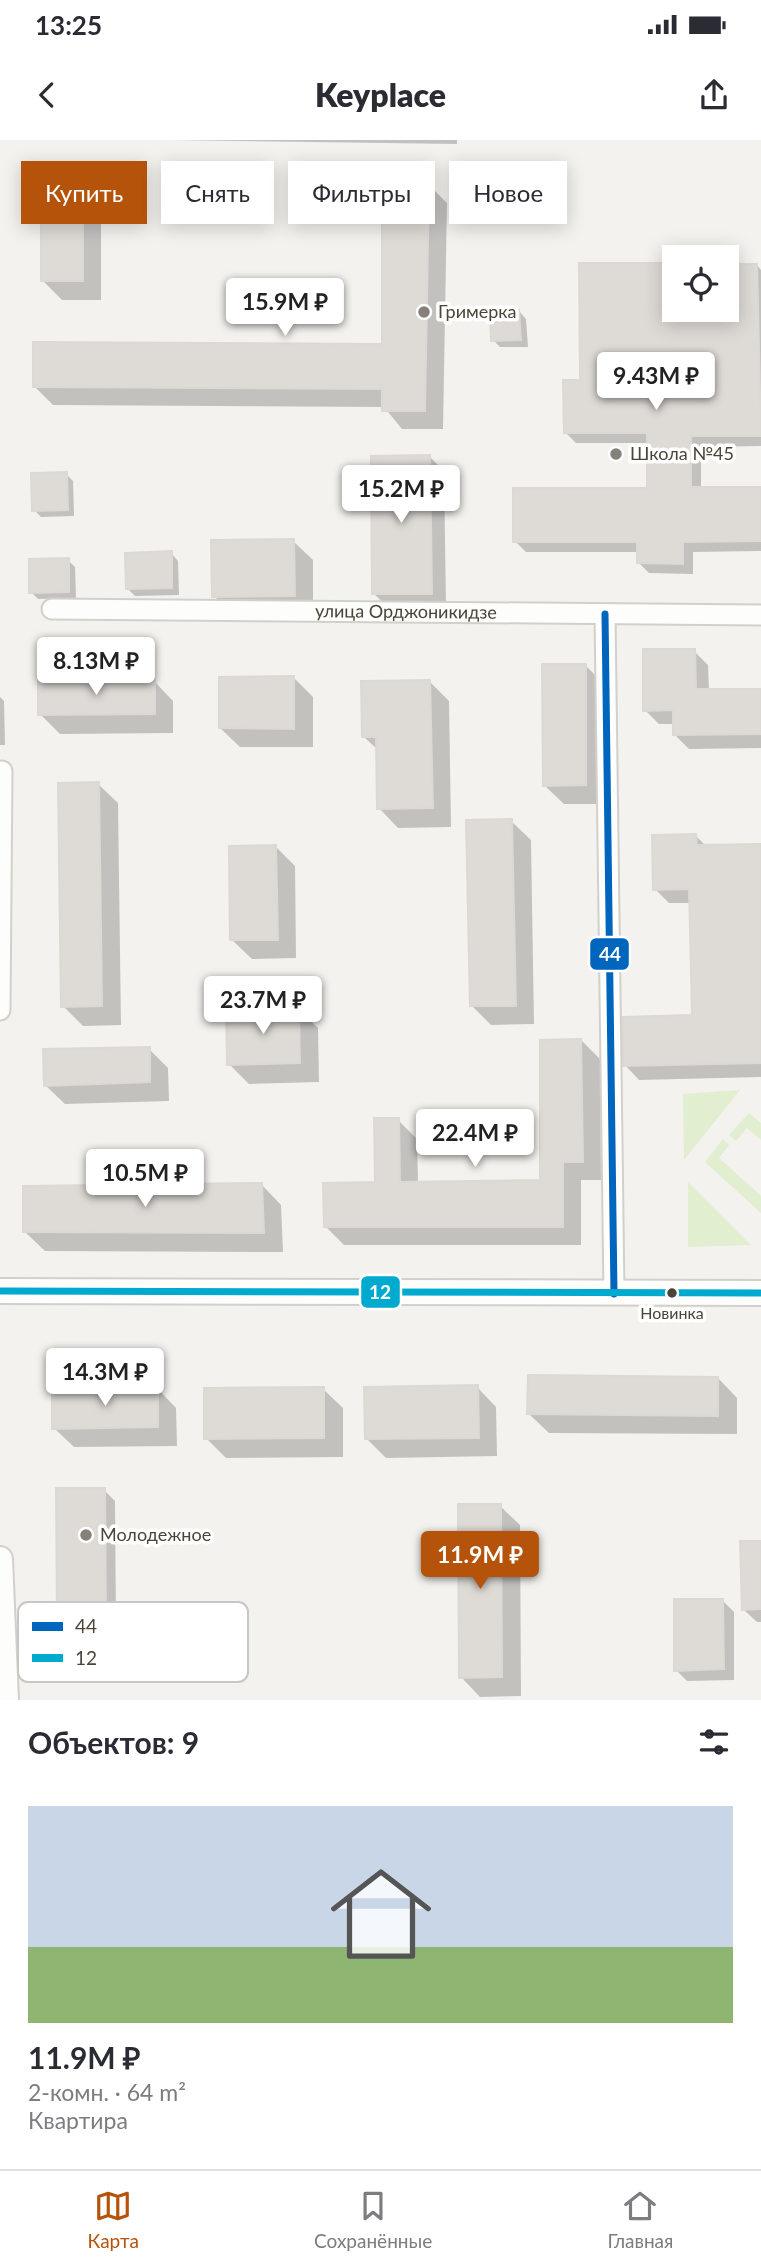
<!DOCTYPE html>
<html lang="ru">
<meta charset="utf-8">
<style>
body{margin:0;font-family:Lato,sans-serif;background:#f7f7f7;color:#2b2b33;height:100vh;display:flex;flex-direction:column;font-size:26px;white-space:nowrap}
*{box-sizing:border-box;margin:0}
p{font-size:23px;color:#7c7c81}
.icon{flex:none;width:38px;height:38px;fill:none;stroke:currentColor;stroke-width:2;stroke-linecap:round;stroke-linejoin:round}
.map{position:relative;height:1560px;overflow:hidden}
.side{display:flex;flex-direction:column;background:#fff;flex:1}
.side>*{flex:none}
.hud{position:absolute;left:21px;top:21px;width:719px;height:63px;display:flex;gap:14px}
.fabs{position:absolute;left:662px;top:105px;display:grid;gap:14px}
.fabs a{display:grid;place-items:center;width:77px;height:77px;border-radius:0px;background:#fff;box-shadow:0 4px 18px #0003;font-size:35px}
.price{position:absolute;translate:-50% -60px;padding:0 16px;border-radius:7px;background:#fff;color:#222;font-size:23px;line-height:46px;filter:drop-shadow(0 2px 4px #0008)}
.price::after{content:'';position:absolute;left:50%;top:42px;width:21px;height:16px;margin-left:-10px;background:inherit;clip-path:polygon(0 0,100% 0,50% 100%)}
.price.selected{background:#b45309;color:#fff}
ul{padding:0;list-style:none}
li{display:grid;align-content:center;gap:14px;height:371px;padding:0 28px}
li span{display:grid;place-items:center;height:217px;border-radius:0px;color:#555}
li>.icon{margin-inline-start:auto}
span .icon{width:126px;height:126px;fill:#fffc;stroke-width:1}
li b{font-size:30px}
h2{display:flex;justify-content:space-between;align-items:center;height:84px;padding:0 28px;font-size:30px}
.pill{padding:0 24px;border-radius:0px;background:#fff;box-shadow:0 4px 18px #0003;font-size:24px;line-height:63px}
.pill.selected{background:#b45309;color:#fff}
.status{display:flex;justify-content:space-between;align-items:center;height:49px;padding:0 35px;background:#fff;direction:ltr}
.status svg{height:19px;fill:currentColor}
header{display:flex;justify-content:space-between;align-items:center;height:91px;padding:0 28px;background:#fff;font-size:32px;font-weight:800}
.menu{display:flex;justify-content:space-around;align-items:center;height:98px;border-top:2px solid #e1e1e2;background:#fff;font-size:19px;color:#7c7c81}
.menu a{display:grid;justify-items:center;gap:4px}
.menu .selected{color:#b45309}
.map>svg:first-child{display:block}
.green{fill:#e1eecf}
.shadow{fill:#0003}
.building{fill:#dedbd6;stroke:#dcd9d4;stroke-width:2}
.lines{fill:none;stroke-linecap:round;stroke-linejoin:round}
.minor-casing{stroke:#d2d0cb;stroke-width:23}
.tertiary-casing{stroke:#d2d0cb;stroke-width:28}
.minor{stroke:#fdfdfc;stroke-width:19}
.tertiary{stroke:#fdfdfc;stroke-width:24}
.bus-1-casing{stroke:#fff;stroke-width:12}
.bus-2-casing{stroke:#fff;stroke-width:12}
.bus-1{stroke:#0065bd;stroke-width:7}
.bus-2{stroke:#00a9ce;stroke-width:7}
.poi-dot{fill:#868178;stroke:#fff;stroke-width:2.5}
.bus-dot{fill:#4b4439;stroke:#fff;stroke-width:2.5}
.labels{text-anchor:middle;stroke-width:7;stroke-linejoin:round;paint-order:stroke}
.bus-label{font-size:16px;fill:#4b4439;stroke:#fff}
.poi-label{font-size:18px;fill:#4b4439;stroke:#fff;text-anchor:start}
.street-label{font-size:18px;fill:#4b4439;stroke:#fff}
.key{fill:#fff;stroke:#c9c7c4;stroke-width:2}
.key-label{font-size:19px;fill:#4b4439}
.line-badge{stroke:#fff;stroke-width:2.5}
.badge-label{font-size:19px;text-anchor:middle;font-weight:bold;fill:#fff}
</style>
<div class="status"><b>13:25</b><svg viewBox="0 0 49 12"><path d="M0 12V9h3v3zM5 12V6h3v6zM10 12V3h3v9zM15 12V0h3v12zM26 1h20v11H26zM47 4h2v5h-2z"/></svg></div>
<header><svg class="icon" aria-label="back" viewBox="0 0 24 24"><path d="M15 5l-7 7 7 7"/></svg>Keyplace<svg class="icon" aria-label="share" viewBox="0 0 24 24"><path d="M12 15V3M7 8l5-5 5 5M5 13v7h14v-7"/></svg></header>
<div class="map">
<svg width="761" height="1560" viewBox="0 0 761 1560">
<rect width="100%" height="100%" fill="#f4f2ee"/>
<g class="green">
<path d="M740,950L684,1020L683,954Z"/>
<path d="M749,973L761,983V1000L747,988L736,1001L729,995Z"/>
<path d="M723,999L729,1005L719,1018L761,1056V1073L705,1022Z"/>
<path d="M688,1042L751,1105L688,1107Z"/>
</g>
<g class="shadow">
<path d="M171,0H457V4Z"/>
<path d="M82,33L101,52V160H62L42,140Z"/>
<path d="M428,44L447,63L443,289H402L384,267L53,265L35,247L384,206Z"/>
<path d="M757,125L761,130V306L701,307V349H761V411L693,412V434L649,433L639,423V412H526L515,401L649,350V303H576L565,292L582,242L674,170H726Z"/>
<path d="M519,171L526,179L528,207H500L493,200Z"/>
<path d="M430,317L444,331L446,467L389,468L374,454Z"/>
<path d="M66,334L73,341L74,376L41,377L34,370Z"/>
<path d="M293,401L313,420V475L233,476L214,456Z"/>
<path d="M171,413L178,421L179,455L135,456L128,449Z"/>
<path d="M68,420L75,427L76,458L38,459L31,452Z"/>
<path d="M694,511L708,525L709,551L761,550V608L689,609L675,595V584H659L645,570Z"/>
<path d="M585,525L605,545V664H564L544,645Z"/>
<path d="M294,538L313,557V607H240L220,588Z"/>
<path d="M154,541L173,561V593L60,594L40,574Z"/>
<path d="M430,542L449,561L451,687L398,688L379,668L378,610L364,597Z"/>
<path d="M0,557L4,561L5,605H0Z"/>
<path d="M98,644L118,663L121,885L83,886L63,866Z"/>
<path d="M511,681L531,700L534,884L491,885L472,866Z"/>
<path d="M696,696L707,707L761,706V937L639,940L625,925L694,877L691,763H669L655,749Z"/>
<path d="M275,706L295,726L296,818L252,819L232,800Z"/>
<path d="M298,869L318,888L319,942L249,944L229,924Z"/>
<path d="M581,900L600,919L601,1040H581V1105H344L325,1086L377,1044L398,980L417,999L418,1043L542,1042Z"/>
<path d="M149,909L168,928L169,961L65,964L45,945Z"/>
<path d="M262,1045L281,1065L283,1112L45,1111L25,1092Z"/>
<path d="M718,1238L737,1258V1294L549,1293L529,1274Z"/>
<path d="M477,1247L496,1267L497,1316L386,1318L367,1299Z"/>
<path d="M157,1248L176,1268L177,1306L74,1307L54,1288Z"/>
<path d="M323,1249L343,1268V1317L226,1318L206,1298Z"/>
<path d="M104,1350L115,1361L116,1487H70L59,1476Z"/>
<path d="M500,1366L520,1385L521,1556L480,1557L461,1537Z"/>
<path d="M761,1403V1482H757L743,1469Z"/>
<path d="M723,1461L734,1472V1540L687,1541L676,1530Z"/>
</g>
<g class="building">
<rect x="41" y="31" width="42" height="110"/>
<path d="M382,43H429L425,271H382V249L33,247V202L382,204Z"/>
<path d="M579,123H674V170H726V124H757L761,296H691V347H761V401L683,402V424L637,423V402H513V348H647V293H564L563,240H580Z"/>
<path d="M519,170L521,200L491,201L490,171Z"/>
<path d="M430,315L432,454H372L371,316Z"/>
<path d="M67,332L68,370L32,371L31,333Z"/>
<path d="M294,399L295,456L212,457L211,400Z"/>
<path d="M172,411V448L126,449L125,413Z"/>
<path d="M69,418V452L29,453V419Z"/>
<path d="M643,509H695L696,549H761V594L673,595V570L643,571Z"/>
<path d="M542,524H586V645L543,646Z"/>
<path d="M294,536V589L219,588V537Z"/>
<path d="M155,539V574L38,575V540Z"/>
<path d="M430,540L433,668L377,669L376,597H362L361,541Z"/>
<path d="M99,642L102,866L61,867L58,643Z"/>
<path d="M512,679L516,866H470L466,680Z"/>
<path d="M696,694L697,705L761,704V923L623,926V877L692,875L689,749L653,750L652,695Z"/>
<path d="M276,705L278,800H230L229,706Z"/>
<path d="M299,867L300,923L227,925L226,868Z"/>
<path d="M581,899L583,1022H563V1087H324L323,1043L375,1042L374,978H399L400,1042L540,1040V900Z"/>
<path d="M150,907V942L44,946L43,909Z"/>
<path d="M262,1043L264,1093L23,1092V1046Z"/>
<path d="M528,1235L718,1237V1276L527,1274Z"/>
<path d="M478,1245L479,1298L365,1299L364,1247Z"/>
<path d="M158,1247V1287L52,1289V1248Z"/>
<path d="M324,1247V1298L204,1299V1248Z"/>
<path d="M56,1348H105L106,1477H57Z"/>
<path d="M458,1364H501L502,1537L459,1538Z"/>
<path d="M740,1401H761V1469L742,1470Z"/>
<path d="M674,1459H723L724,1529L674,1531Z"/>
</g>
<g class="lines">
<defs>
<g id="minor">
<path id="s1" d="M52,469L761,475"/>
<path d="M605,474L614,1154"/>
<path d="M0,870L2,631"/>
</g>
<g id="tertiary">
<path d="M0,1151L761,1153"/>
<path d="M0,1419L6,1560"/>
</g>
</defs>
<use href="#minor" class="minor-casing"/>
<use href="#tertiary" class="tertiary-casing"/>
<use href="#minor" class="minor"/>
<use href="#tertiary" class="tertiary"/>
<defs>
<path id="bus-1" d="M605,474L614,1154"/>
<path id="bus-2" d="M0,1151L761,1153"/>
</defs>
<use href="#bus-1" class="bus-1-casing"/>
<use href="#bus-2" class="bus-2-casing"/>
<use href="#bus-1" class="bus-1"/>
<use href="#bus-2" class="bus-2"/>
</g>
<g class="poi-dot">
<circle cx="424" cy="172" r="7"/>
<circle cx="616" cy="314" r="7"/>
<circle cx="86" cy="1395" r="7"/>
</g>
<circle class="bus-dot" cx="672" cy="1153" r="6"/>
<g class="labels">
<g class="bus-label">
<text x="672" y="1179">Новинка</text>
</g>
<g class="poi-label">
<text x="438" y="178">Гримерка</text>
<text x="630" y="320">Школа №45</text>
<text x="100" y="1401">Молодежное</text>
</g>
<g class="street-label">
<text dy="6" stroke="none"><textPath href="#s1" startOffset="354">улица Орджоникидзе</textPath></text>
</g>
</g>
<rect x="18" y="1462" width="230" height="80" rx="10" class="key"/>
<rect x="32" y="1482" width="31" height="9" fill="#0065bd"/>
<rect x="32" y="1514" width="31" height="8" fill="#00a9ce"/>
<g class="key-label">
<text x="75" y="1493">44</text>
<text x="75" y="1525">12</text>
</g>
<g class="line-badge">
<rect x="589" y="797" width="41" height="34" rx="7" fill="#0065bd"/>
<rect x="360" y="1135" width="41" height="34" rx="7" fill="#00a9ce"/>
</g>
<g class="badge-label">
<text x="610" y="821">44</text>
<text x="380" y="1159">12</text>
</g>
</svg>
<div class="fabs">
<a><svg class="icon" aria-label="locate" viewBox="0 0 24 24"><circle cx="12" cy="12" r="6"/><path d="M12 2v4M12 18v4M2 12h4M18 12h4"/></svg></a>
</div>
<b class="price" style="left:285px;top:198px">15.9M ₽</b>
<b class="price" style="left:656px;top:272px">9.43M ₽</b>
<b class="price" style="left:401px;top:385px">15.2M ₽</b>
<b class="price" style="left:96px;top:557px">8.13M ₽</b>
<b class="price" style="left:263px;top:896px">23.7M ₽</b>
<b class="price" style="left:475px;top:1029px">22.4M ₽</b>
<b class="price" style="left:145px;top:1069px">10.5M ₽</b>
<b class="price" style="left:105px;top:1268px">14.3M ₽</b>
<b class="price selected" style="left:480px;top:1451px">11.9M ₽</b>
<div class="hud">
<a class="pill selected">Купить</a>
<a class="pill">Снять</a>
<a class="pill">Фильтры</a>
<a class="pill">Новое</a>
</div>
</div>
<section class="side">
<h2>Объектов: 9<svg class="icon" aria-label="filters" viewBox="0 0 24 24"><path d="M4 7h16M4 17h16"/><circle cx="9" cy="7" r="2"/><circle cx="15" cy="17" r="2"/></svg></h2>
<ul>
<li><span style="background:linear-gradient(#c9d6e8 65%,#8fb573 0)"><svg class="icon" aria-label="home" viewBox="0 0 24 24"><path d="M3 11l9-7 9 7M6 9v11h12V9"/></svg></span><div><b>11.9M ₽</b><p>2-комн. · 64 m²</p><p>Квартира</p></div></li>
</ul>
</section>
<nav class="menu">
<a class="selected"><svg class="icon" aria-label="map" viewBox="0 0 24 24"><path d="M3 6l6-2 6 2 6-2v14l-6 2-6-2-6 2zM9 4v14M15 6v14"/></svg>Карта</a>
<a><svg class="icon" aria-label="saved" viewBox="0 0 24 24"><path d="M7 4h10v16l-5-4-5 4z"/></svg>Сохранённые</a>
<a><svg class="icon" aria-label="home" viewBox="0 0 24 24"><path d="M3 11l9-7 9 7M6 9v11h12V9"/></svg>Главная</a>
</nav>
